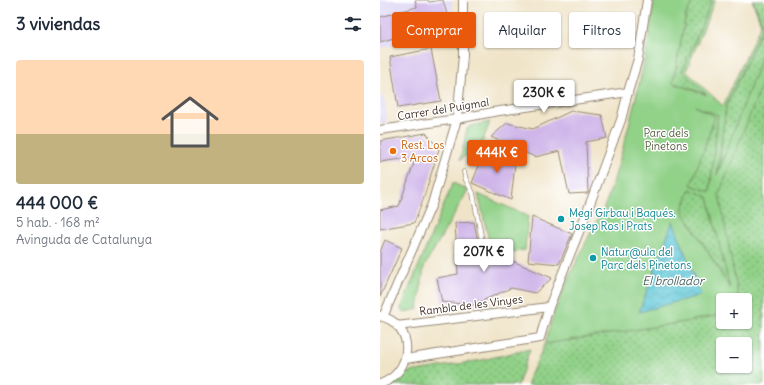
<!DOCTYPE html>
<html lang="es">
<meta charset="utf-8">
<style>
body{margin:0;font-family:Delius,sans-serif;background:#f6f6f7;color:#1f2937;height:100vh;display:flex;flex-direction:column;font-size:15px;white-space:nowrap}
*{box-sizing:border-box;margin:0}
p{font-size:13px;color:#747a83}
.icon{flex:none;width:22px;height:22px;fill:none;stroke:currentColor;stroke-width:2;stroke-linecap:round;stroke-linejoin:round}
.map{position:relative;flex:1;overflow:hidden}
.details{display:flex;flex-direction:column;background:#fff;width:380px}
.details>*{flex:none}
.guide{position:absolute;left:12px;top:12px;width:312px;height:36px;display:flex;gap:8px}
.buttons{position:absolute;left:336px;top:293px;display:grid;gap:8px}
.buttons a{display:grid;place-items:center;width:36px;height:36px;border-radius:4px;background:#fff;box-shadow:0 1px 3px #0004;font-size:20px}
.price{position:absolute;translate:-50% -34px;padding:0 9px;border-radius:4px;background:#fff;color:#222;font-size:13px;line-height:26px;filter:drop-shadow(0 1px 2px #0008)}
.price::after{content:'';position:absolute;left:50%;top:24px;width:12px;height:9px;margin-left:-6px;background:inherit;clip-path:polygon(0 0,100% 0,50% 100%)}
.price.active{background:#ea580c;color:#fff}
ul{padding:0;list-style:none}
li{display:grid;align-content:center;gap:8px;height:212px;padding:0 16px}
li span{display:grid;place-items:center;height:124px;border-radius:4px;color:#555}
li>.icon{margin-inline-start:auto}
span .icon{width:72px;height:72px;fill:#fffc;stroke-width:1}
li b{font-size:17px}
h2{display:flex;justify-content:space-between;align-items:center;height:48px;padding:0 16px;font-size:17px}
.pill{padding:0 14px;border-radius:4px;background:#fff;box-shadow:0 1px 3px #0004;font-size:14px;line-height:36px}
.pill.active{background:#ea580c;color:#fff}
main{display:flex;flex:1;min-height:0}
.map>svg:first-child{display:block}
.built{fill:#ded5f5}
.grass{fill:url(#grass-dots);stroke:#667e53;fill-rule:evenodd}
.park{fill:#91d188;stroke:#667e53;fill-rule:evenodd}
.water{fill:url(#water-waves);stroke:#4c787b}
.building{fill:#ceb4e9}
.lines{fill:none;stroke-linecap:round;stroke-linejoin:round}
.lane-casing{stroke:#968773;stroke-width:5.5}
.street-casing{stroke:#968773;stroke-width:10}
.lane{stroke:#fff;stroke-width:4}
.street{stroke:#fff;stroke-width:8}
.food-dot{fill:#e8710a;stroke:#fff;stroke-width:1.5}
.culture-dot{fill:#0f9aa8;stroke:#fff;stroke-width:1.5}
.labels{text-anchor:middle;stroke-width:3;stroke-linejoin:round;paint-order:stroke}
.street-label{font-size:11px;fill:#3b2a1e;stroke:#fff}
.park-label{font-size:11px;fill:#555c3e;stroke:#fff}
.food-label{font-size:11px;fill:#c56008;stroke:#fff;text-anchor:start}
.culture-label{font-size:11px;fill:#0d838f;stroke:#fff;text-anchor:start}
.water-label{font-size:12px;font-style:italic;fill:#47615f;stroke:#fff}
</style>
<main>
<section class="details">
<h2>3 viviendas<svg class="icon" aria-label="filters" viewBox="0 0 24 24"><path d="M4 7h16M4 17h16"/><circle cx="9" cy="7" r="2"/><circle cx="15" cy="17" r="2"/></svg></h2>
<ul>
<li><span style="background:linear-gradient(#ffd9b3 60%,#c2b280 0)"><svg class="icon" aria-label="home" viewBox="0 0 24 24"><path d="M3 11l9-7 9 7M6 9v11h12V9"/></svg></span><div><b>444 000 €</b><p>5 hab. · 168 m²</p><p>Avinguda de Catalunya</p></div></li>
</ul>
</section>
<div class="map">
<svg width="384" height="385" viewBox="0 0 384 385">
<defs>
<pattern id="grass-dots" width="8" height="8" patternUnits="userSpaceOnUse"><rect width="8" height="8" fill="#91d188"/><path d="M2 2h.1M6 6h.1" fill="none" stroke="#78aa6f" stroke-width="1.8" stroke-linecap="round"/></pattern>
<pattern id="water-waves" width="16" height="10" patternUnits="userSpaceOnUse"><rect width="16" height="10" fill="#5dc7d8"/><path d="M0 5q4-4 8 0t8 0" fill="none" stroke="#4ea2af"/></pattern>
</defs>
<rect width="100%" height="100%" fill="#fff"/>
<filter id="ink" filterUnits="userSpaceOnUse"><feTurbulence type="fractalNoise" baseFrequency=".025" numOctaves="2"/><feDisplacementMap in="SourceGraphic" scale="8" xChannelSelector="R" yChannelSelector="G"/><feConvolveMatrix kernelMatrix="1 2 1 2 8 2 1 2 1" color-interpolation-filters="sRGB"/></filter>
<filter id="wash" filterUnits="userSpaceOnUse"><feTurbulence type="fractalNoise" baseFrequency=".012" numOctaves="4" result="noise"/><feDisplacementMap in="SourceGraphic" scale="16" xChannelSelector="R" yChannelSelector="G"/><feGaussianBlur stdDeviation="0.9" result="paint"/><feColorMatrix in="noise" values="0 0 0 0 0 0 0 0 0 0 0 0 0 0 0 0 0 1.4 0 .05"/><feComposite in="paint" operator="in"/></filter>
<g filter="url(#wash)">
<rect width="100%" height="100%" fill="#f0e4c8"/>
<g class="built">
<path d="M0,0H72L73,26L0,49Z"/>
<path d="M0,94L5,102L7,124L0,125Z"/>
</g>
<g class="grass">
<path d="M314,0H332L302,72L329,95L293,83L306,14Z"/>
<path d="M373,0H384V51L337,178L346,106L383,27Z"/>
<path d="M384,79V385H148L149,378L165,344L304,322L343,314V322H365V300H359L338,194ZM343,344H365V366H343Z"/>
<path d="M309,104L338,115L330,192L311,185L335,117Z"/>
<path d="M310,189L328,196L351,289L302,210Z"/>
<path d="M150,349L138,385H13L20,380L23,373L102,360Z"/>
</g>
<g class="park">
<path d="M274,0H314L306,14L293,83L327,95L302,72L332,0H335L306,71L343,106L381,24L372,0H373L383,26L346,106L337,175L384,51V79L339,194L359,300H343V314L304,322L165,344C173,306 194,267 211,232C215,223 221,215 225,205C234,183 240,159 246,136C258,91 269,46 274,0ZM315,106L338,115L330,192L311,185L335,117ZM310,189L328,197L350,288L302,210Z"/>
<path d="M110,122L101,145L94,142L90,152L80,160L87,129L90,126Z"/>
<path d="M73,183L88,190L44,267L38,309L25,312L22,311L21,308Z"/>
<path d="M98,194L148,216L145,250L113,257Z"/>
</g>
<path class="water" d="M293,221L321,295L259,312Z"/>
<g id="blocks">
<g class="building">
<path d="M35,0H48L49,2L63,0L69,22L0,42V17L37,7Z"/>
<path d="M51,49L61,101L18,108L10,57Z"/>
<path d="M191,111L222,115L227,138L206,142L208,193L189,194L180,151L155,157L111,137L127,123L153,129Z"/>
<path d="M46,133L59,149L43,200L34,223L0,229V210L19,206L36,157L0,162V141Z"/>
<path d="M104,153L136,155L131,200L92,183Z"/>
<path d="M152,217L192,234L179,264L148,261Z"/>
<path d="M94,222L103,266L130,260L172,278L155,293L131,288L93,305L62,302L57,278L78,274L75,223Z"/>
<path d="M5,240L22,248L0,297V252Z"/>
</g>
</g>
</g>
<g filter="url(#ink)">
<use href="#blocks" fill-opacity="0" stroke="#968773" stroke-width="1"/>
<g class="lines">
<defs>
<path id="lane" d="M84,172L86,180L93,193L105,257"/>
<g id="street">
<path d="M0,130L77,119L113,112L248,92"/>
<path d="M0,316C36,324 34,373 0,384"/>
<path d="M3,317L52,204L77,119L83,56V0"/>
<path d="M17,326L169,307"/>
<path d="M25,359L160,338L169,307L205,217L241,120L248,92L258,59L267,0"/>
</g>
</defs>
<use href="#lane" class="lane-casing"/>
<use href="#street" class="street-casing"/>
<use href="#lane" class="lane"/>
<use href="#street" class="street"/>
</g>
</g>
<circle class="food-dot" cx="13" cy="151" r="4"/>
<g class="culture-dot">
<circle cx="181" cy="219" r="4"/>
<circle cx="213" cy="258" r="4"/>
</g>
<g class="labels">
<g class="street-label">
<text transform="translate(63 109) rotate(-9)" y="4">Carrer del Puigmal</text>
<text transform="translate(91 305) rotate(-7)" y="4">Rambla de les Vinyes</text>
</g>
<g class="park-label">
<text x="286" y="137">Parc dels<tspan x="286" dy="13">Pinetons</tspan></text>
</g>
<g class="food-label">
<text x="21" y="149">Rest. Los<tspan x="21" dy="13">3 Arcos</tspan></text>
</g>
<g class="culture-label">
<text x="189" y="217">Megí Girbau i Baqués.<tspan x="189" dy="13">Josep Ros i Prats</tspan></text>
<text x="221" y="256">Natur@ula del<tspan x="221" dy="13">Parc dels Pinetons</tspan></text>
</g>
<g class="water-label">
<text x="293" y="285">El brollador</text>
</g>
</g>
</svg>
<div class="buttons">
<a>+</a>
<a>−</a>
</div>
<b class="price" style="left:164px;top:114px">230K €</b>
<b class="price active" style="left:117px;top:174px">444K €</b>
<b class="price" style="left:104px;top:273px">207K €</b>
<div class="guide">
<a class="pill active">Comprar</a>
<a class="pill">Alquilar</a>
<a class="pill">Filtros</a>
</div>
</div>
</main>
